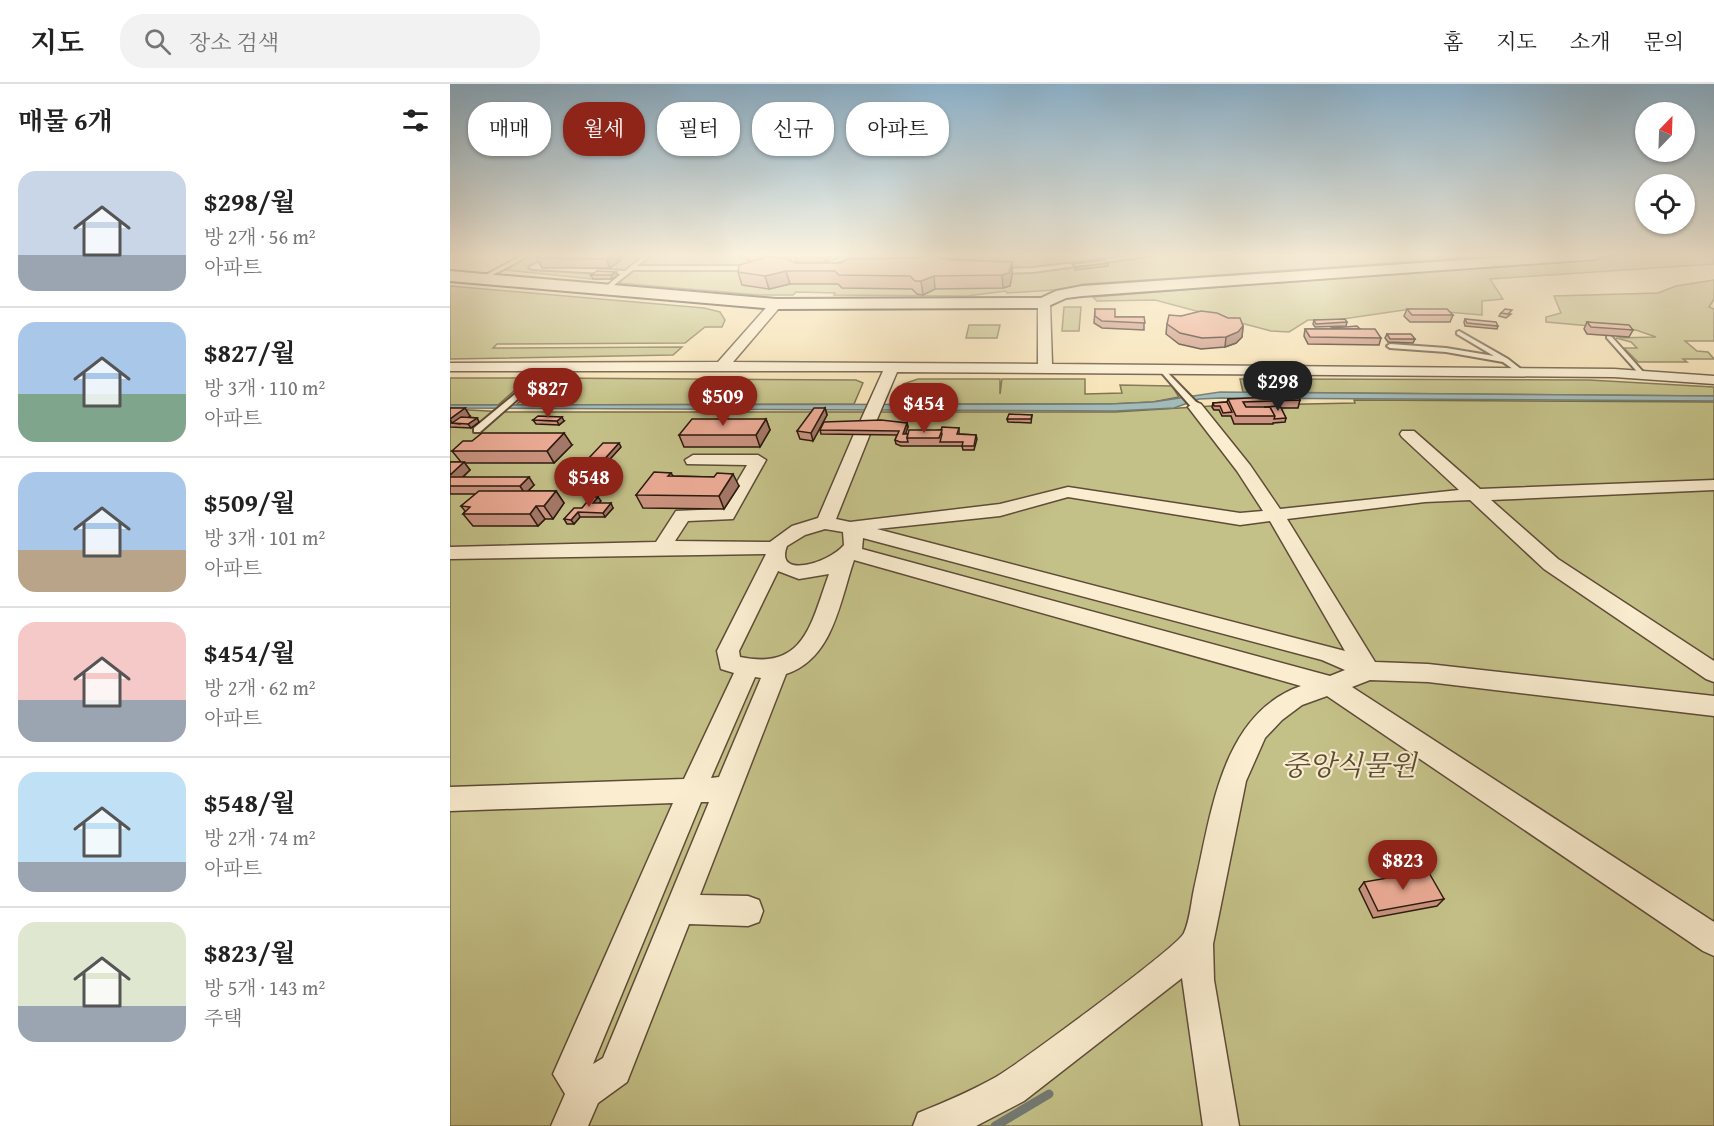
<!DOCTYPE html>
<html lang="ko">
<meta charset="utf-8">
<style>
body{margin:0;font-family:"Gentium Book Plus","Noto Serif KR",serif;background:#f2f2f2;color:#222;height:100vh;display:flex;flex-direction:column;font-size:22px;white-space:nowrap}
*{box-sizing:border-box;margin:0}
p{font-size:20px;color:#767676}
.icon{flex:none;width:33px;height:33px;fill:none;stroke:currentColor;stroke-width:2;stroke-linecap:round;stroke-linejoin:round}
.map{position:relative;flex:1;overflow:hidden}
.panel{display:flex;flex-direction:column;background:#fff;width:450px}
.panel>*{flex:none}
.hud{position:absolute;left:18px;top:18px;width:570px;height:54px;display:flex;gap:12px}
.needle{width:39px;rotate:23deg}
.fabs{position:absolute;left:1185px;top:18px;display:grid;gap:12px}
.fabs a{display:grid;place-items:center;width:60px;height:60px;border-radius:50%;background:#fff;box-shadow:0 2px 4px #0004;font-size:30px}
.price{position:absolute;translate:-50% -51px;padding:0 14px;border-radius:21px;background:#8f2418;color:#fff;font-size:20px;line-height:39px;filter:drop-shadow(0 2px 3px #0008)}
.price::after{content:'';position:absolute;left:50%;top:36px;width:18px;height:14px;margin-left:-9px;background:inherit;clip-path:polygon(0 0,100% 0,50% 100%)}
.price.on{background:#222;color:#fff}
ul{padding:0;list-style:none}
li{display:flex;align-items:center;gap:18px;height:150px;padding:0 18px}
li+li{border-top:2px solid #e0e0e0}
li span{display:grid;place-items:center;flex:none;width:168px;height:120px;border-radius:18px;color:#555}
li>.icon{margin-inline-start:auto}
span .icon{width:72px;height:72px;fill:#fffc;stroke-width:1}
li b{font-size:26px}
h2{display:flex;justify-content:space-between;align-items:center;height:72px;padding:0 18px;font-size:26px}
.tag{padding:0 21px;border-radius:24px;background:#fff;box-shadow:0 2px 4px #0004;font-size:21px;line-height:54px}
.tag.on{background:#8f2418;color:#fff}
header{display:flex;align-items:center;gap:36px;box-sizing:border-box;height:84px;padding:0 30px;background:#fff;border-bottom:2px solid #e0e0e0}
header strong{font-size:28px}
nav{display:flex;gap:33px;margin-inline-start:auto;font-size:21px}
.search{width:420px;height:54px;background:#f2f2f2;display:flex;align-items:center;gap:15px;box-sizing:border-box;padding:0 21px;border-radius:24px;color:#767676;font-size:22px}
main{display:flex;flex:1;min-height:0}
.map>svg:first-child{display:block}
.green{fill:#c4c188;stroke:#786e4b;stroke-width:1.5}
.water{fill:#a2bbb9;stroke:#737b75;stroke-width:1.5}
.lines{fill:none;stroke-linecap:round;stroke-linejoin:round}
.stream{stroke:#737b75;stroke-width:9}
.lane-casing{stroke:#5f4c38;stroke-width:4}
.street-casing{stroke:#5f4c38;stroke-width:3}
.secondary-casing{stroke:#2c1a0e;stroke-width:4}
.lane{fill:#faedd0;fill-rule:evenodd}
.street{fill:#faedd0;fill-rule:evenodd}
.secondary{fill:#faedd0;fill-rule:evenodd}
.wall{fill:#ca9380;stroke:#2c1a0e;stroke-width:1.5}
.shaded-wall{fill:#a47868;stroke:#2c1a0e;stroke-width:1.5}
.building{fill:#ebab95;stroke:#2c1a0e;stroke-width:1.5}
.labels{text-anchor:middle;stroke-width:4.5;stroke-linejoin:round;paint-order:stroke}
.near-park-label{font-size:28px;font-style:italic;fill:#5a4c33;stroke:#faedd0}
</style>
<header>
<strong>지도</strong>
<div class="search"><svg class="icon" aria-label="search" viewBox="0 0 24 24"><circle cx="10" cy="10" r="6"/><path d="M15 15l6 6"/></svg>장소 검색</div>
<nav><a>홈</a><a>지도</a><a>소개</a><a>문의</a></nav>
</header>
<main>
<section class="panel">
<h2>매물 6개<svg class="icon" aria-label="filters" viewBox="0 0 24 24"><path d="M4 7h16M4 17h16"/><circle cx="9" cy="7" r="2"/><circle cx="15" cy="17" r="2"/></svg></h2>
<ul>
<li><span style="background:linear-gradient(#c9d6e8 70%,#9aa5b1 0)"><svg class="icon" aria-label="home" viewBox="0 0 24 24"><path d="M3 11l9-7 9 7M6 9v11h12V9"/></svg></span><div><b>$298/월</b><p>방 2개 · 56 m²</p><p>아파트</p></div></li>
<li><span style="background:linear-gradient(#a9c7e8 60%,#7fa58c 0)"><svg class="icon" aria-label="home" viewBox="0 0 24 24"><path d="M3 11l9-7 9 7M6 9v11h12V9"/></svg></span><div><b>$827/월</b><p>방 3개 · 110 m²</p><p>아파트</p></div></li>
<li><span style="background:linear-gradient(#a9c7e8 65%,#b9a48a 0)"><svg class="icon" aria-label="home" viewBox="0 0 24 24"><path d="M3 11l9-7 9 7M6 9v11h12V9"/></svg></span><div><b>$509/월</b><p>방 3개 · 101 m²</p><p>아파트</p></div></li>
<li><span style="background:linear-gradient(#f6c9c9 65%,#9aa5b1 0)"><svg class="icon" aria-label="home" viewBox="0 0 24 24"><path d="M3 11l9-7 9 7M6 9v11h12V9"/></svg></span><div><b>$454/월</b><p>방 2개 · 62 m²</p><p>아파트</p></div></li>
<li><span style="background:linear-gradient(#bfe0f5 75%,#9aa5b1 0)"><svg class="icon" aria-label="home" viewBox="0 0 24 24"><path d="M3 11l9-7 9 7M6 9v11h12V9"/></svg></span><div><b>$548/월</b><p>방 2개 · 74 m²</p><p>아파트</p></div></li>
<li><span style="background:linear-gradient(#dfe7d0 70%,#9aa5b1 0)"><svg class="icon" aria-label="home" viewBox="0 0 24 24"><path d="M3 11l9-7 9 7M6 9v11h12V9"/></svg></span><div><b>$823/월</b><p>방 5개 · 143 m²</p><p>주택</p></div></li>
</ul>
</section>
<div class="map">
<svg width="1264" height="1042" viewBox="0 0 1264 1042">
<rect width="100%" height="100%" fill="#f7e3b6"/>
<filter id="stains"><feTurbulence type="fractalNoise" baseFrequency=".00333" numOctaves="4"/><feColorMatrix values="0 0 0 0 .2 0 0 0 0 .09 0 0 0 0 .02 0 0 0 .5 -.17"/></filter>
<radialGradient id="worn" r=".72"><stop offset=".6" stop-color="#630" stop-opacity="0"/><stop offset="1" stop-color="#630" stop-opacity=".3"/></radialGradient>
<g class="green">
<path d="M80,171H1057L637,200H632L633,204L557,209L556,207L517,212L384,211L385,209L346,208L343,211H309L167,199L172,194L143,195L56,186Z"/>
<path d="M1179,171H1264V180L1040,195L1053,215L1032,217V231L961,225L886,236H858L839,248L821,247L705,216L647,217L643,213Z"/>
<path d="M1264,196V215L1259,223L1264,225V257H1235L1247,267L1258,268L1264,275H1233L1237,278H1188L1174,264H1187L1181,258L1166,254L1206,253L1186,246L1096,238V233L1111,229L1104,212L1208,209L1226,202Z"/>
<path d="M0,202L254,224L270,228L275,236L272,243H255L235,259L47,260L43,264L232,263L223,271L0,275Z"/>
<path d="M614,223H631L629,247H612Z"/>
<path d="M519,241H550L547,254H516Z"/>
<path d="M0,294H79L48,321H0Z"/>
<path d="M95,294L406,296L413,299L404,320L66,321Z"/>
<path d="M468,295H550V310L552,295H635V310L672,309L670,301L722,302L729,313L703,318L660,320H446L453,300Z"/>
<path d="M790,295L1139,296L1264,303V312L793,308Z"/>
<path d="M904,316L1264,318V1042H0V325L57,328H665L762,322L905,319Z"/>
</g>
<path class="water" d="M770,308L1264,312V317L771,314L749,315L724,324L665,327L0,324V321L660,320L703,318Z"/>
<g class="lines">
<path class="stream" d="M545,1042L599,1010"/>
<defs>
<g id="lane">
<path d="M73,171H80L35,195L30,194Z"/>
<path d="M195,171H201L187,182H301L304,184L301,186H183L154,209L152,208V206L171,190L82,185L79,183L103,172L105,175L89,182L175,187Z"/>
<path d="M397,171H404L373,184L368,183Z"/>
<path d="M690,171H705L583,188L549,189L546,187L549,185L583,184Z"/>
<path d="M1009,247L1058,275L1076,289L1070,290L1053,278L996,268L940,264L937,262L940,260L996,264L1044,272L1007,250V248Z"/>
<path d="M1157,252H1161L1195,290V292H1191L1157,254Z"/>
<path d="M99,282L104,283L30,348H24V344Z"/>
<path d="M711,286H715L749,321V325H743L711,288Z"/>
</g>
<g id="street">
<path d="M594,215L600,219L602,280L1164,285L1264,292V300L1164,293L447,288L425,340L417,345L409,340L433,287H0V279L268,278L322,217L326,216L332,220L330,223L283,278L588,280V219Z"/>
<path d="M746,318L751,320L800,381L830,425L1009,406L952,353L950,350L952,347H964L1030,405L1264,396V406L1041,416L1108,475L1264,577V598L1256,595L1094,485L1020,416L975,418L837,435L925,578L978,580L1264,612V632L978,598L920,596L902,603L1264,838V872L1253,867L877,612L852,621L832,636L815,654L796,697L763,860L764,896L789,1042H753L732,894L574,1017L526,1042H463L468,1029C495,1018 521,1007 546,993C568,980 728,863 734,849C740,836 741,819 744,805C761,733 770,630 851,602L404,476C390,517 383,575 336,590L250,811L298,812L309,816L313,827L309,838L298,842L239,840L177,998L148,1019L138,1042H101L115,1010L103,990L223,719L0,727V703L234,695L284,589L271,585L267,567L316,470L0,475V463L206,458L226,427L271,425L297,381L237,380L235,376L243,371H308L316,376L283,435L238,437L225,457L320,458L342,442L368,434L404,350L412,345L420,350L386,435L400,438L550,420L618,403L790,429L813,427L787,387L738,323ZM618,413L790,441L820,437L895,567L427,445L550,432ZM375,445L393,448L394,461C378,480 324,495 337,462L355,451ZM413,454L872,576L895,586L880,592L412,465ZM328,487L349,495L379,490C361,539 355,587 290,573L289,567ZM305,593L311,594L269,693L261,694ZM251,718H259L153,974L143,980Z"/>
</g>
<path id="secondary" d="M1086,171H1153L1146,175L632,212L616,214L594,224L326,225L0,197V187L326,215L591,214L606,207L632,202Z"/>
</defs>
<use href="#lane" class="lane-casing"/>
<use href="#street" class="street-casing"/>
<use href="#secondary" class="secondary-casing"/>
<use href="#lane" class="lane"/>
<use href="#street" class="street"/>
<use href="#secondary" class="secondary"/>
</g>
<g class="wall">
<path d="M93,171H177L175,172H169L171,176L160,184H92L87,174Z"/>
<path d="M295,171H382L374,178L367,179H391L491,174L562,178V191L560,202L553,204L485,205L473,211L467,210L462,205L392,204L388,200H340L319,205L292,201L288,188L301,178L296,175Z"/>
<path d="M166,188L168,191L162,195H143L141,191Z"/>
<path d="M645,225L665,233H694V246L652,244L644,239Z"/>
<path d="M957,225L1003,231L1000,238H960L954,232Z"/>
<path d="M1051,229L1061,230L1056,234L1049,232Z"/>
<path d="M731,232L793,242L792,253L786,259L775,263L751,265L729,260L716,250L717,240Z"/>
<path d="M1015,235L1048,242L1047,245L1015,242L1014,238Z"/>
<path d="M864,236L897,238L896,242L865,243L863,240Z"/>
<path d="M1137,238L1183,246L1179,253L1137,250L1134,245Z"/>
<path d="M882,244L910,245L931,254L929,261L858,260L854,252L855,245H882Z"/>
<path d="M937,250L965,255L963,259L938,258L935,254Z"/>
<path d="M778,315L850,316L848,324H831L836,334L835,338L823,339V340H784L781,332H772L769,326H764L762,323L763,319L777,318Z"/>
<path d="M0,324L20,332L18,333L27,334L29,338L21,344L0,343Z"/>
<path d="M375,324L377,331L363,357L350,355L347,347Z"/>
<path d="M582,331L581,339L558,338L557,335Z"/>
<path d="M316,335L320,346L310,363H234L229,351Z"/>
<path d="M83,336L114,337L109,341L86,340Z"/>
<path d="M457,339L458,343L455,350L509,344V350L526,351L527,355L524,366H513L512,362H451L446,360L445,356L447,351L371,350L370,346Z"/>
<path d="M122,361L104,379H14L20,386L13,393L84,401L78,407H106L114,419L103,435H95L88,442H23L13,430L15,427L11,422L26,410H0V378H11L2,367Z"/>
<path d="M171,363L132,406H120L118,402L123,396L121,393Z"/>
<path d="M221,389L223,392L264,393L289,402L274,425L193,424L186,411Z"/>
<path d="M151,417L149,419L163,424L155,433H130L124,440H117L114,435L132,424Z"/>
<path d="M914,798L994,815L987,822L923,834L909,805Z"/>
</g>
<g class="shaded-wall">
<path d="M161,171H168L171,176L160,184L156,175Z"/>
<path d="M345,171H382L374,178L348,181Z"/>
<path d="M562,178V191L560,202L553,204L552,191Z"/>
<path d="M658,179V182L625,186V183Z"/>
<path d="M336,187L340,200L319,205L315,192Z"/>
<path d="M166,188L168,191L162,195L161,191Z"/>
<path d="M484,192L485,205L473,211L471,197Z"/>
<path d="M793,242L792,253L786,259L775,263L776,253Z"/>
<path d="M15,324L20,332L10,340L2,339L0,335Z"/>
<path d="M375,324L377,331L363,357L361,349Z"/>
<path d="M112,333L114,337L109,341L107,337Z"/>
<path d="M27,334L29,338L21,344L18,340Z"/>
<path d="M316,335L320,346L310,363L306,351Z"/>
<path d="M457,339L458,343L454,354L453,350Z"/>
<path d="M114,349L122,361L104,379L97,367Z"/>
<path d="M169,359L171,363L132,406L130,402Z"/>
<path d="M14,378L20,386L5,400L0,394V391Z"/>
<path d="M283,390L289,402L274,425L269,412Z"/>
<path d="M79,393L84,401L75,410L70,402Z"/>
<path d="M106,407L114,419L103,435L94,422Z"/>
<path d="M148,413L151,417L145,423L143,419Z"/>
<path d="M161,419L163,424L155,433L153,429Z"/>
<path d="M86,422L95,435L88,442L80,430Z"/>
<path d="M128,428L130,433L124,440L121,436Z"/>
</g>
<g class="building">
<path d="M93,171H161L156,175L87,174Z"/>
<path d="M479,171H485L491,174L502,176L562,178L559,189L552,191L484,192L471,197H465L460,192L389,191L385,187H336L315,192L288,188L289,181L317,173L335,174L345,179H391L399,175L468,174Z"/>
<path d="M655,176L658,179L625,183L622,180Z"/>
<path d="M147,187L166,188L161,191H141Z"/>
<path d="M645,225H665V233H694L695,239L652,237L645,232Z"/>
<path d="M957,225H997L1003,231H962Z"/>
<path d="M1055,225L1062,226L1058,230L1051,229Z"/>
<path d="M751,227L767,229L778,234H790L793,242L788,248L776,253L752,254L730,249L717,240L719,231L731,232Z"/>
<path d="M895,235L897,238L866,240L864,236Z"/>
<path d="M1015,235L1046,238L1048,242L1017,239Z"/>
<path d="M1137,238L1179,241L1183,246L1141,243Z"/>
<path d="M907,242L910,245H884L882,244Z"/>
<path d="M855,245H925L931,254L860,253Z"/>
<path d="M937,250H961L965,255H940Z"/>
<path d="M848,312L850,316L793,318L796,323H820L825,332H786L778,315Z"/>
<path d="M777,318L782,328L773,329L770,322H764L763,319Z"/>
<path d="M830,322L836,334L824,335L825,332L820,323H814Z"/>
<path d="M0,324H15L0,335Z"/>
<path d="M364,324H375L361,349L347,347Z"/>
<path d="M559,330L582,331L581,335H557Z"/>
<path d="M88,332L112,333L107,337L83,336Z"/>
<path d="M11,333L27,334L18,340L2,339Z"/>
<path d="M242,335H316L306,351H229Z"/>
<path d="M431,336L457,339L453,350H458L457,354L458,358H450L445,356L449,347L370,346L374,338Z"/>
<path d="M492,343L509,344L507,350L526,351L524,362H512L513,358H490L492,350L491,346Z"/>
<path d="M459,346H492L489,354H457Z"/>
<path d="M32,349H114L97,367H2L13,357H22Z"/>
<path d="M153,359H169L130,402H118L126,393H121Z"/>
<path d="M0,378H14L0,391Z"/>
<path d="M204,388L221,389L218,392L264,393L267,389L283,390L269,412L186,411Z"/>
<path d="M0,393H79L70,402H0Z"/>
<path d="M29,407H106L94,422H86L80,430H13L20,423L11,422Z"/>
<path d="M141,413H148L143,419H161L153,429L128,428L121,436L114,435L124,424H132Z"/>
<path d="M978,787L994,815L928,827L914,798Z"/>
</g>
<linearGradient id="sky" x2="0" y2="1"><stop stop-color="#8cb7d5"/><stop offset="0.54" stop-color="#fbf2de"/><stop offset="1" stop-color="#fbf2de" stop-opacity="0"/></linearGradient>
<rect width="1264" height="317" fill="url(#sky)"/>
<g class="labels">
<g class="near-park-label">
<text x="899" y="691">중앙식물원</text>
</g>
</g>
<rect width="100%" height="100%" filter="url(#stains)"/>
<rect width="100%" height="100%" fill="url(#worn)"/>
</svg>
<div class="fabs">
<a><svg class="needle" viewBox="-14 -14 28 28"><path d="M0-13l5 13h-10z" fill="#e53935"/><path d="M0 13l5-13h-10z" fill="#767676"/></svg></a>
<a><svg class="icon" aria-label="locate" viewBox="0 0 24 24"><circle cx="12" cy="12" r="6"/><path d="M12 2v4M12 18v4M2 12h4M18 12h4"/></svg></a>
</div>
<b class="price on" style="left:828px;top:328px">$298</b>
<b class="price" style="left:98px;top:335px">$827</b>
<b class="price" style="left:273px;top:343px">$509</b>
<b class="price" style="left:474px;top:350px">$454</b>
<b class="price" style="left:139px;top:424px">$548</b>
<b class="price" style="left:953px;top:807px">$823</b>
<div class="hud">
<a class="tag">매매</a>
<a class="tag on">월세</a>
<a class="tag">필터</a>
<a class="tag">신규</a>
<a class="tag">아파트</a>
</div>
</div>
</main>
